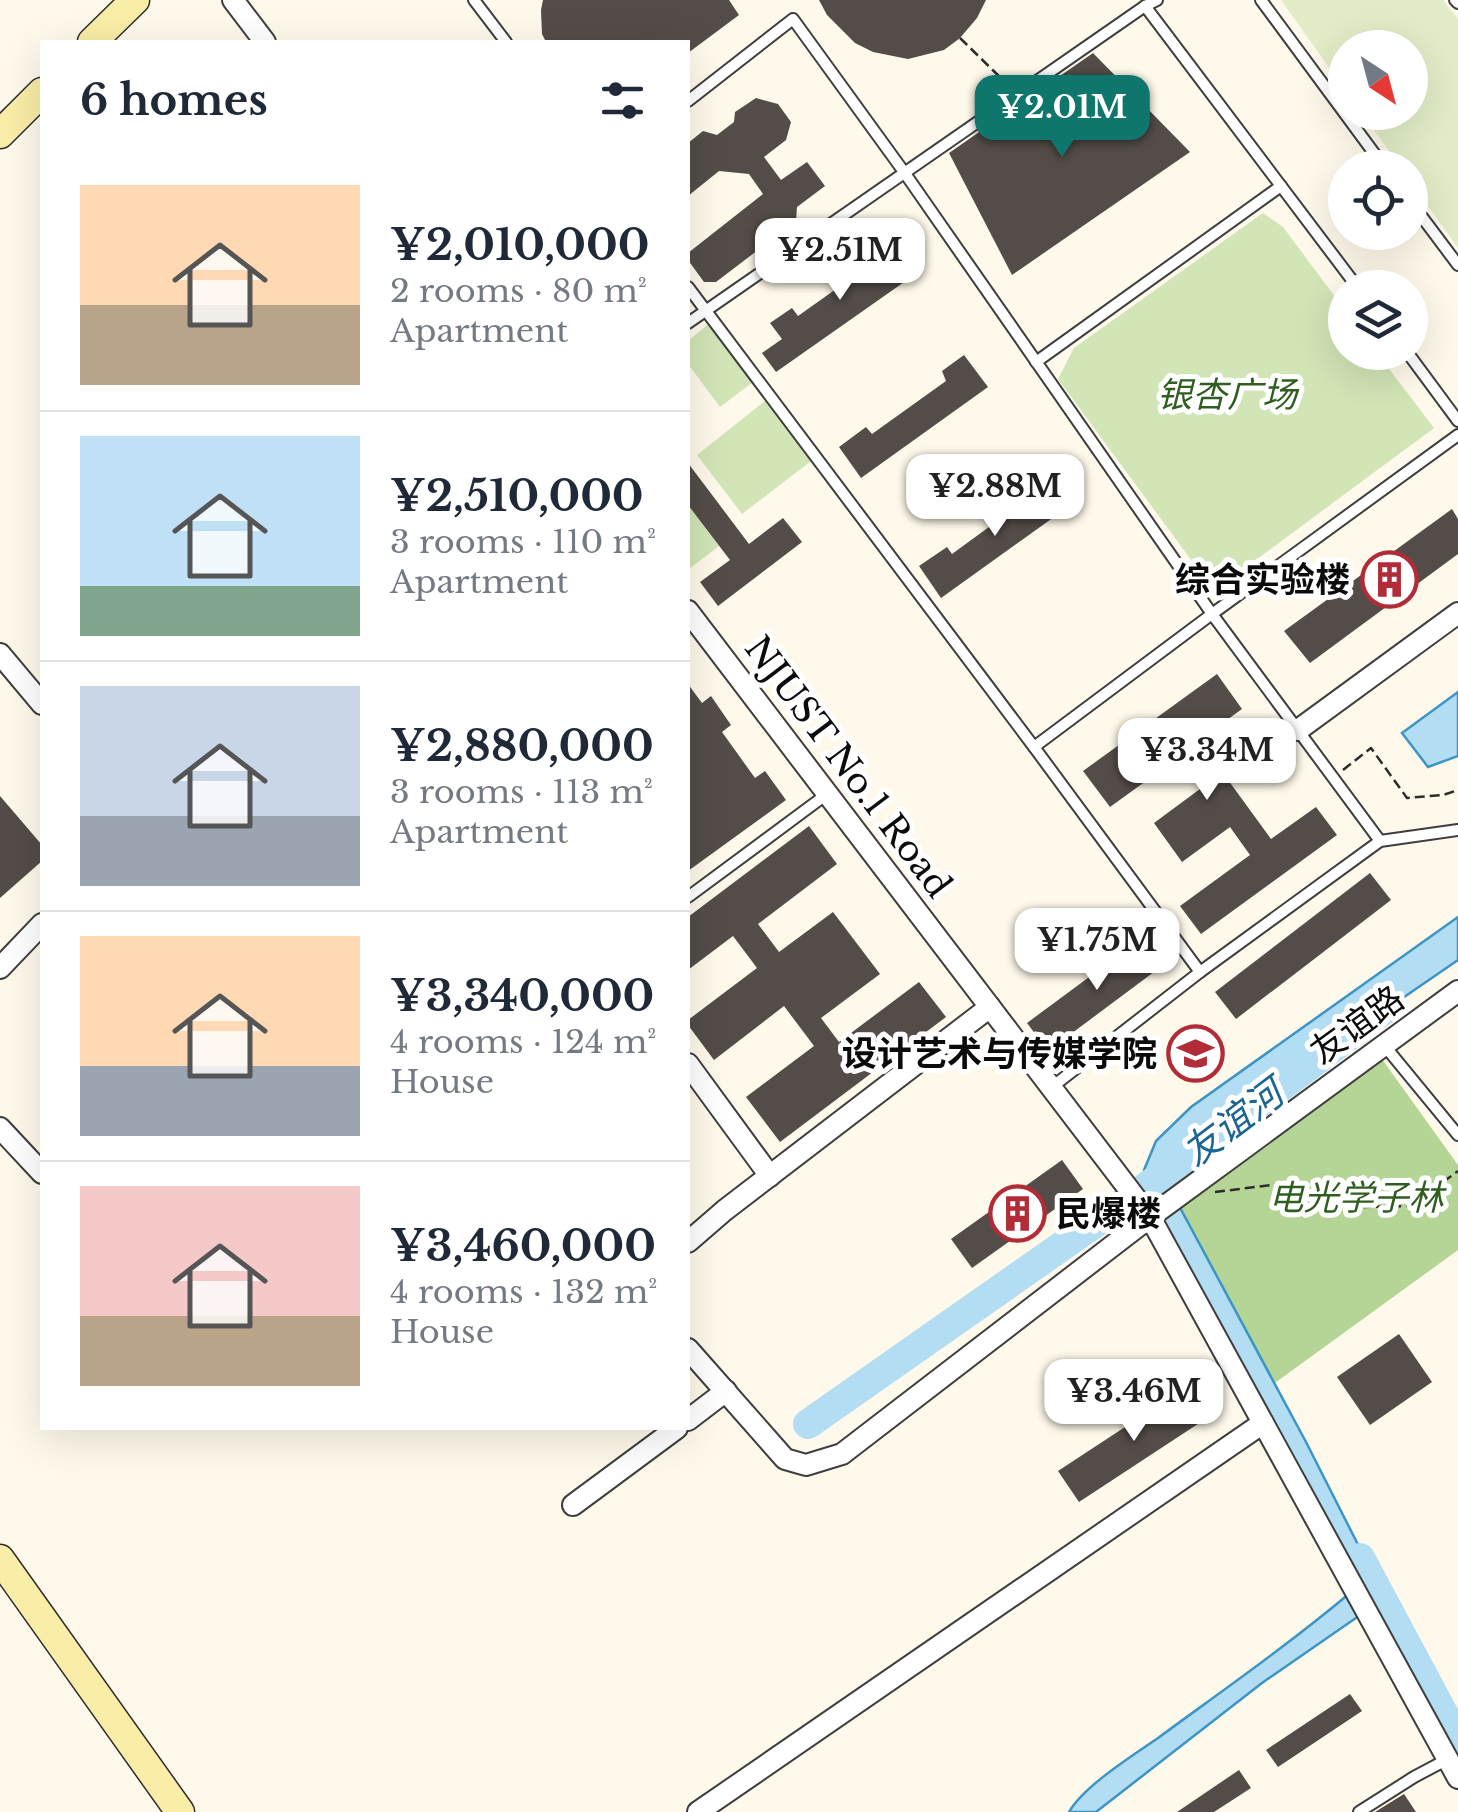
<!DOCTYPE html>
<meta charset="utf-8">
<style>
body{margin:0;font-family:"Libre Baskerville","Noto Sans SC",serif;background:#f2f2f3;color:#1f2937;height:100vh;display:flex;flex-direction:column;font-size:38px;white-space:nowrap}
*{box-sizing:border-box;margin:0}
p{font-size:32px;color:#747a83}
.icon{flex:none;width:55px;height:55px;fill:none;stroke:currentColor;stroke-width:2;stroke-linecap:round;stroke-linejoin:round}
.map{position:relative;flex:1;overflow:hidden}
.sheet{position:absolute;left:40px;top:40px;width:650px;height:1390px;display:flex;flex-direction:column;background:#fff;border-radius:0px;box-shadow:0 10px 40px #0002}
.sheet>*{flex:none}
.needle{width:65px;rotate:144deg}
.buttons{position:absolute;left:1328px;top:30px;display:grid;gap:20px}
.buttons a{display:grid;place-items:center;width:100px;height:100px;border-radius:50%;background:#fff;box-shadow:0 10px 40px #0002;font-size:50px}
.price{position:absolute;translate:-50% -85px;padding:0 22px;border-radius:20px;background:#fff;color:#222;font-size:32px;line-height:65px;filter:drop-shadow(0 2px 5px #0008)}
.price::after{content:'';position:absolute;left:50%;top:60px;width:30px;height:22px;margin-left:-15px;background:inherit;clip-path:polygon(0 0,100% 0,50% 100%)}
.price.selected{background:#0f766e;color:#fff}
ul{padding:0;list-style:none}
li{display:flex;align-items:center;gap:30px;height:250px;padding:0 40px}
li+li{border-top:2px solid #e0e1e3}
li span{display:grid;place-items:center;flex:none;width:280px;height:200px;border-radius:0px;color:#555}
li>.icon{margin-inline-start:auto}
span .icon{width:120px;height:120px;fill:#fffc;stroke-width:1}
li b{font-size:42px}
h2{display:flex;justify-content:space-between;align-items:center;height:120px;padding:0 40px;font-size:42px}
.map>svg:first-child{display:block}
.green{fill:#d1e5b6}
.forest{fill:#b5d596}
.pitch{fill:#e2edc7}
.water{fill:#b2ddf2;stroke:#3d95c5;stroke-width:2.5}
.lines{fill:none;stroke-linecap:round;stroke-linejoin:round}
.river{stroke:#b2ddf2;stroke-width:30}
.building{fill:#534c48}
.lane-casing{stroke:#3e3e3e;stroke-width:14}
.street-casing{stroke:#3e3e3e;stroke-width:24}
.secondary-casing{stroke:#2d2d2d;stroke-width:31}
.path{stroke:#2d2d2d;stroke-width:2.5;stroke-dasharray:10 5;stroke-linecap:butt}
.lane{stroke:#fff;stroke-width:10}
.street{stroke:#fff;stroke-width:20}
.secondary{stroke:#faeda8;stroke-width:28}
.labels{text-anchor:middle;stroke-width:10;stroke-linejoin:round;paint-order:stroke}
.park-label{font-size:35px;font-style:italic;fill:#2f5e20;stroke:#fff}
.poi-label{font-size:35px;font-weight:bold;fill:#0b0b0b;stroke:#fff;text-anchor:end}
.street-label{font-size:35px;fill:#0b0b0b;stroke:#fff}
.water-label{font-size:38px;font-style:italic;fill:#1c6594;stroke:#fff}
</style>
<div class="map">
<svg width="1458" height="1812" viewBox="0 0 1458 1812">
<rect width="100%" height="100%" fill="#fef9ea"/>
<g class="green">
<path d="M1263,213L1283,227L1345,310V352L1377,353L1434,428L1214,591L1058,379L1074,348Z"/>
<path d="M712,321L757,379L720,407L688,364V341Z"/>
<path d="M770,397L815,458L742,514L697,455Z"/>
<path d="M688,505L719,546L689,569L688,567Z"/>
</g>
<path class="forest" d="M1379,1055L1458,1165V1250L1272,1385L1179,1204Z"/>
<path class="pitch" d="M1281,0H1443L1458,19V248L1410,181V168L1401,167L1361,113L1410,112V48H1345V90Z"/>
<g class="water">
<path d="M1458,692V756L1428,767L1402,733Z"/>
<path d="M1458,917V960L1196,1140C1172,1166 1164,1167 1177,1202L1306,1442L1379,1586L1378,1594L1369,1609L1262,1683L1096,1812H1069C1084,1786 1132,1756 1158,1738C1222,1691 1288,1645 1350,1593L1147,1198L1144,1170L1156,1141L1191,1107Z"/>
</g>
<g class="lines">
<g class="river">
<path d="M808,1424L1159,1178L1390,1005"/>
<path d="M1360,1558L1458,1741"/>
</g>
</g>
<g class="building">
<path d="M543,0H729L739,15L688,53V42H546L542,34L541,10Z"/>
<path d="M819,0H986L977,18L960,38L944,50L908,59L873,52L855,43L827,15Z"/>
<path d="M1093,53L1190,152L1012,275L949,153Z"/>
<path d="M756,98L778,104L791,122L786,140L764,157L781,180L807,162L825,186L797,207L796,221L716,282H704L688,260V253L763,194L749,174L719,171L688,196V143L703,131L717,135L734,122L735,112Z"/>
<path d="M890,236L917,273L776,372L762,353L782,339L770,323L792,308L798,316L860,272L853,262Z"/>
<path d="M964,355L988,387L861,478L839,447L866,427L872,434L946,381L942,371Z"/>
<path d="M688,463L749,544L783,518L802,542L718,606L700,582L730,560L688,505Z"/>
<path d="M1044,475L1068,507L941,598L919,566L947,547L952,554L1026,500L1022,491Z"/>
<path d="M1452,509L1458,519V554L1310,663L1284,631Z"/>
<path d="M1217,674L1242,709L1199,740L1271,839L1316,807L1337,835L1201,934L1180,906L1250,855L1230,827L1182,862L1154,823L1204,786L1182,755L1110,807L1083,771Z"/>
<path d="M688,684L702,703L711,696L731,725L722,732L755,778L765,771L786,800L688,871Z"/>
<path d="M0,796L42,845V861L0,898Z"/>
<path d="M809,826L837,864L758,924L779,952L833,912L880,974L821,1018L839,1042L919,982L946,1017L780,1142L746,1097L814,1046L784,1006L714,1060L688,1025V1020L757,968L733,936L688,970V917Z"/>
<path d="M1370,873L1391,900L1236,1019L1215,992Z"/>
<path d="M1146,935L1166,963L1048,1051L1027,1023Z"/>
<path d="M1062,1160L1083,1189L972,1268L951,1239Z"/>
<path d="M1399,1334L1432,1382L1370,1425L1337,1377Z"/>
<path d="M1189,1385L1210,1416L1079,1502L1058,1471Z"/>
<path d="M1350,1694L1362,1711L1278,1767L1266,1750Z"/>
<path d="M1239,1770L1251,1788L1214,1812H1177Z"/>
<path d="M1404,1794L1416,1812H1375Z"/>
</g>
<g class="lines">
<defs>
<g id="lane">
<path d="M474,0L506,42"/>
<path d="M1261,0L1385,168"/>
<path d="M1455,0L1458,3"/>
<path d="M1145,6L1358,288"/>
<path d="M688,101L793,19L904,172L1212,614L1458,435"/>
<path d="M1410,201L1458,265"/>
<path d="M688,287L1034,747L1200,972"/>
<path d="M688,323L1145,6L1157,0"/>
<path d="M1407,352L1458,421"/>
<path d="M1036,362L1281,186"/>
<path d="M1034,747L1212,614L1380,841"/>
<path d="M688,897L827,794"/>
<path d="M1384,1045L1458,1135"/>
<path d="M1052,1087L1200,972L1380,841L1458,830"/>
<path d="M1359,1812L1414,1777L1448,1759"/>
</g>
<g id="street">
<path d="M233,0L265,42"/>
<path d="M688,611L1150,1217L1458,1778"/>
<path d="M0,654L42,704"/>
<path d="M1298,730L1458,613"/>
<path d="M0,968L42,924"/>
<path d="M688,1064L770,1176"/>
<path d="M0,1128L42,1173"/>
<path d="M688,1242L725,1210L990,1007"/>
<path d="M688,1349L785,1459L806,1465L842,1454L1150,1217L1458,991"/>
<path d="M688,1420L726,1391"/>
<path d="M573,1505L677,1428"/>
<path d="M698,1812L1263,1423"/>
</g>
<g id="secondary">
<path d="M92,42L135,0"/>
<path d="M0,134L42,92"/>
<path d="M0,1559L180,1812"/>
</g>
</defs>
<use href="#lane" class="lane-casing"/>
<use href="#street" class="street-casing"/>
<use href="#secondary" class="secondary-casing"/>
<g class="path">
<path d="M960,38L1009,86"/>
<path d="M1343,770L1371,748L1407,798L1443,795L1458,790"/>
<path d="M1215,1192L1279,1184L1331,1202L1364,1207L1410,1206L1458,1171"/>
</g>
<use href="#lane" class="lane"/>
<use href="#street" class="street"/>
<use href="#secondary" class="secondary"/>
</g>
<defs>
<symbol id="building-ring" viewBox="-11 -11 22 22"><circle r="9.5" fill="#fff" stroke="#b22c38" stroke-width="1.5"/><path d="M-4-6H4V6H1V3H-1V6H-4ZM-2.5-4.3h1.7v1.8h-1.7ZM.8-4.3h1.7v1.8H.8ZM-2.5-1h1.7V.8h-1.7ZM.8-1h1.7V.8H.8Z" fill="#b22c38"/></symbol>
<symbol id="university-ring" viewBox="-11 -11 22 22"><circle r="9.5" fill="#fff" stroke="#b22c38" stroke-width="1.5"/><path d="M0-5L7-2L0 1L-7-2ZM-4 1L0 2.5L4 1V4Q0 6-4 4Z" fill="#b22c38"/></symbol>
</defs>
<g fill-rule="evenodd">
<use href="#building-ring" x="1358" y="548" width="63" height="63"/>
<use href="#university-ring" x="1164" y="1022" width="63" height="63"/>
<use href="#building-ring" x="986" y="1182" width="63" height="63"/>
</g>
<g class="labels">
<g class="park-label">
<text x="1227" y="407">银杏广场</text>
<text x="1356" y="1210">电光学子林</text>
</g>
<g class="poi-label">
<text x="1350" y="592">综合实验楼</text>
<text x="1157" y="1066">设计艺术与传媒学院</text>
<text x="1056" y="1226" text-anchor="start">民爆楼</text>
</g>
<g class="street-label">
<text transform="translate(848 767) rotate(53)" y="12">NJUST No.1 Road</text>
<text transform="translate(1357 1025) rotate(-36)" y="12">友谊路</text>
</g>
<g class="water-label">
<text transform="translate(1233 1123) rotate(-37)" y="13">友谊河</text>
</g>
</g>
</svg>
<div class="buttons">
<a><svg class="needle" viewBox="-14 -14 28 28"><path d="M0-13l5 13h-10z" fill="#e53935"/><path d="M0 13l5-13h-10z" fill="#747a83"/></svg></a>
<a><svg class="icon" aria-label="locate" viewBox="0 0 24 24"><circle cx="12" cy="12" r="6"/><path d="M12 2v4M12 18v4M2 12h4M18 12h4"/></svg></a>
<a><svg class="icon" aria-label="layers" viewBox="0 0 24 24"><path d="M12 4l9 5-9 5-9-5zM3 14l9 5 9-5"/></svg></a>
</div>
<b class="price selected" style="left:1062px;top:160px">¥2.01M</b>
<b class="price" style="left:840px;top:303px">¥2.51M</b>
<b class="price" style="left:995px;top:539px">¥2.88M</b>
<b class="price" style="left:1207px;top:803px">¥3.34M</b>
<b class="price" style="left:1097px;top:993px">¥1.75M</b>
<b class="price" style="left:1134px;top:1444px">¥3.46M</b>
<section class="sheet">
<h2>6 homes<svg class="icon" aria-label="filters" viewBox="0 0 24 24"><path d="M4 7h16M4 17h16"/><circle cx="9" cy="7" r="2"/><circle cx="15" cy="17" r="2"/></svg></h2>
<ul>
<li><span style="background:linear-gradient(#ffd9b3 60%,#b9a48a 0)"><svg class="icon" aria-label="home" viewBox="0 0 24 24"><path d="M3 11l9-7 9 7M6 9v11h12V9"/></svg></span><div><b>¥2,010,000</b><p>2 rooms · 80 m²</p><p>Apartment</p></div></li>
<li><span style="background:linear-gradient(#bfe0f5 75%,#7fa58c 0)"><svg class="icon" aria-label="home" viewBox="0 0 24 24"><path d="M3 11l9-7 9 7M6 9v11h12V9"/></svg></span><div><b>¥2,510,000</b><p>3 rooms · 110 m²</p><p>Apartment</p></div></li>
<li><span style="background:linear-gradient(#c9d6e8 65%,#9aa5b1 0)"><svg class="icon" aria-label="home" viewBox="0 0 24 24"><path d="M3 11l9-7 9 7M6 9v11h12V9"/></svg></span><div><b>¥2,880,000</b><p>3 rooms · 113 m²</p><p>Apartment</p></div></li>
<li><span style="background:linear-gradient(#ffd9b3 65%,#9aa5b1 0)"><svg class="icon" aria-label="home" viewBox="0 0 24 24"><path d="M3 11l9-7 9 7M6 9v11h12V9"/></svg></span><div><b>¥3,340,000</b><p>4 rooms · 124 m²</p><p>House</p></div></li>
<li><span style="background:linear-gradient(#f6c9c9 65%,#b9a48a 0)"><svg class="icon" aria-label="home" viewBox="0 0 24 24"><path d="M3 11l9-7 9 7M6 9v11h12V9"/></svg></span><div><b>¥3,460,000</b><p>4 rooms · 132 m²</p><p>House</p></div></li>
</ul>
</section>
</div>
